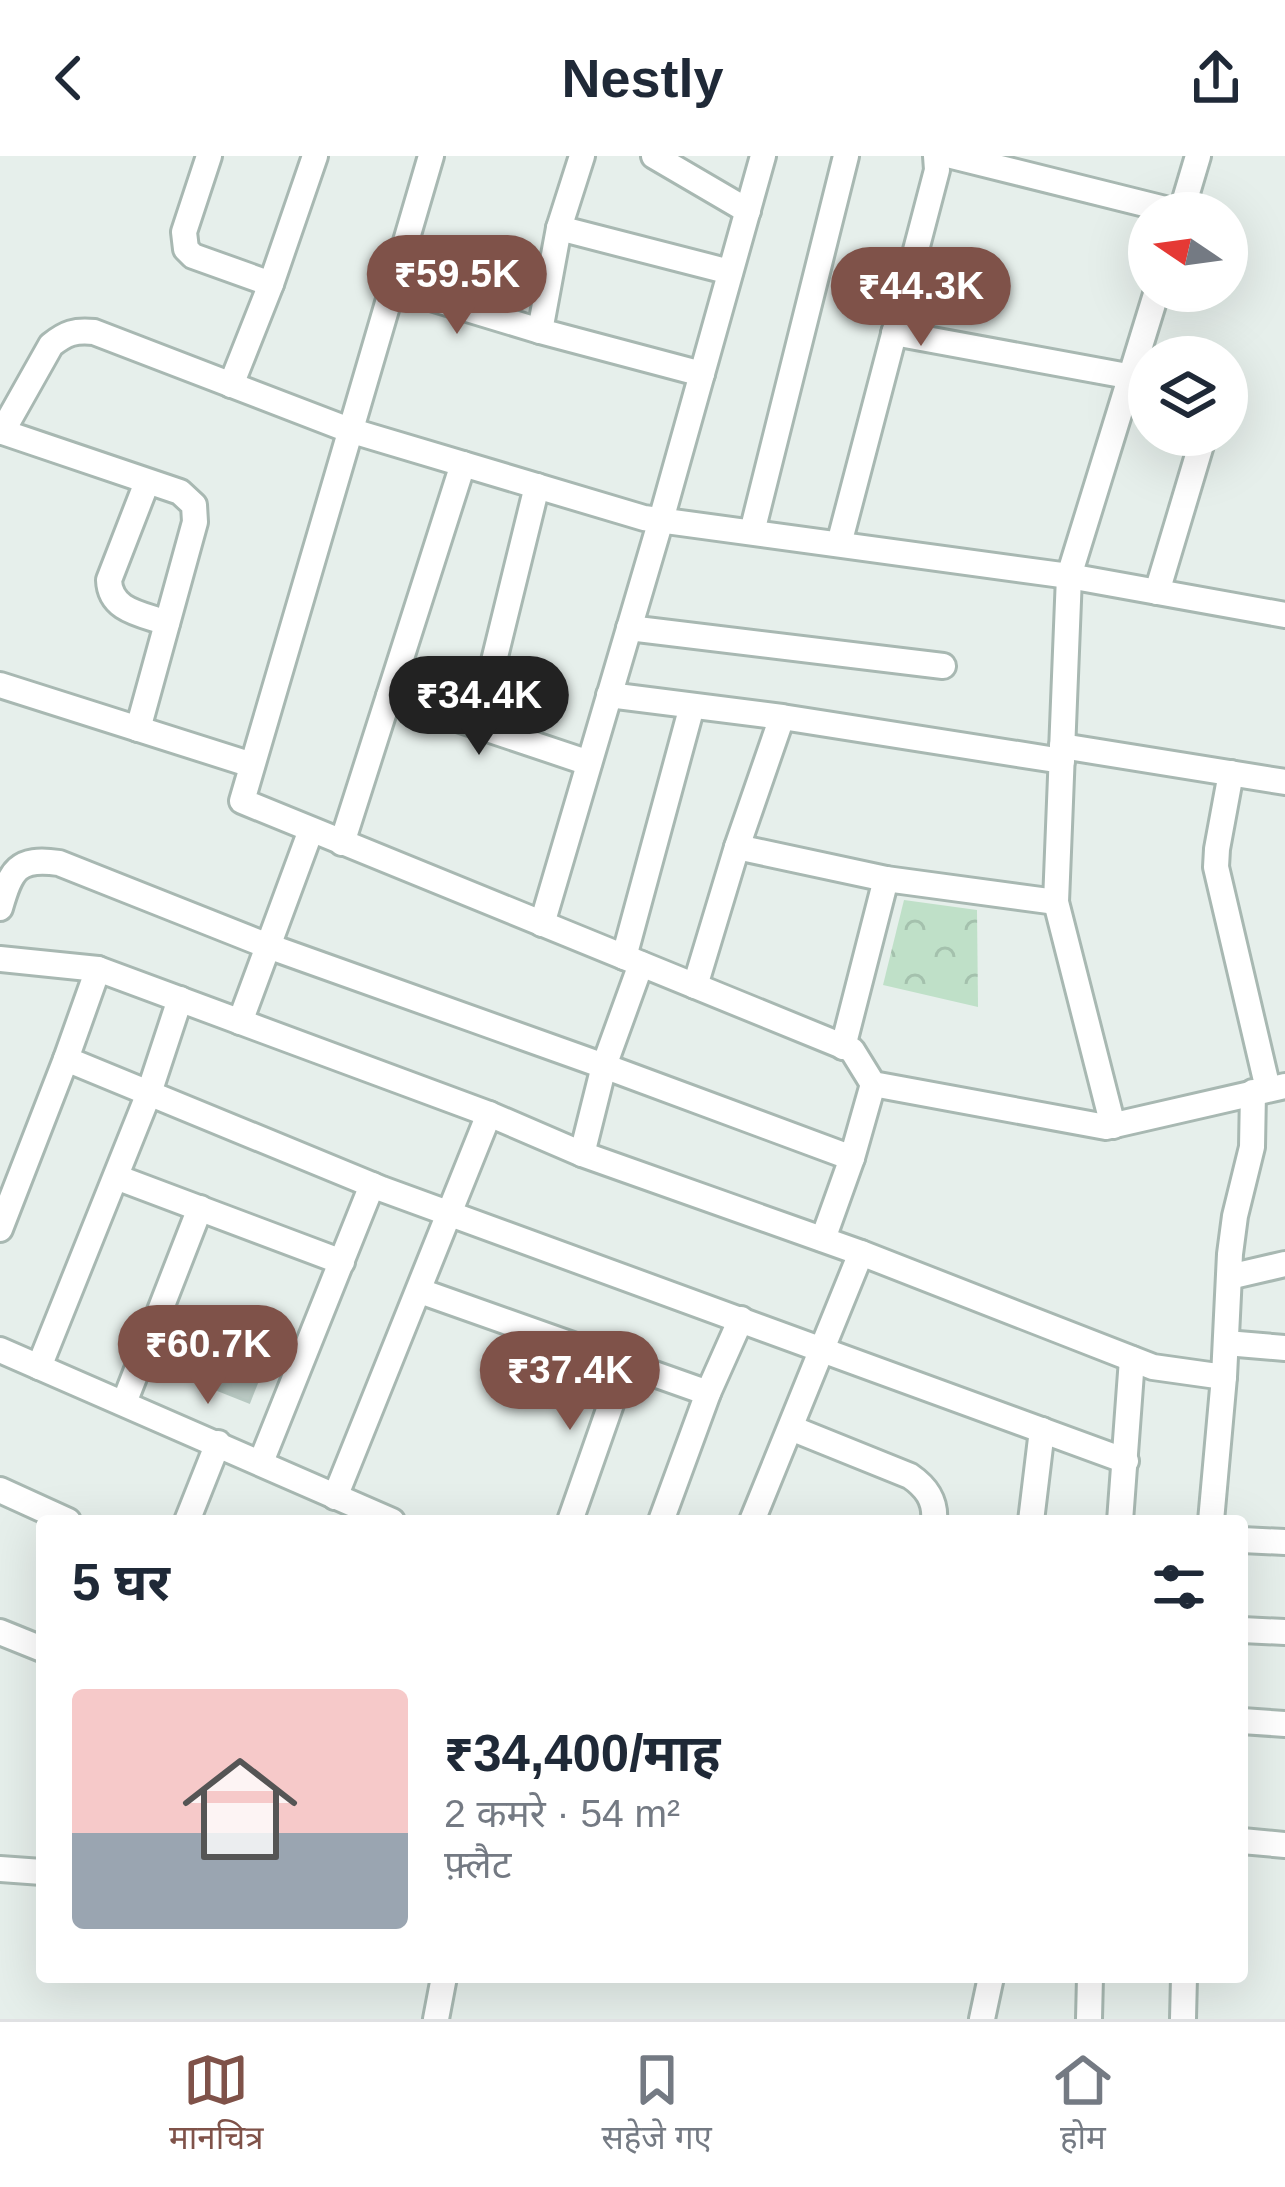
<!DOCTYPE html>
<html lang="hi">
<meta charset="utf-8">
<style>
body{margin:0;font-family:Helvetica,"Noto Sans Devanagari",sans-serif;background:#f2f2f3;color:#1f2937;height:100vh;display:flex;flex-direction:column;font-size:45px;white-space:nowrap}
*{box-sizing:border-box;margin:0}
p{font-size:39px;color:#747a83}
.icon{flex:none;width:66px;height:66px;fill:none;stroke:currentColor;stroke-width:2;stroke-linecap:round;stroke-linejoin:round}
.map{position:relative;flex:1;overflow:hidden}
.side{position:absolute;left:36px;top:1359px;width:1212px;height:468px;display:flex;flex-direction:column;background:#fff;border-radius:12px;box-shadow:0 12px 48px #0002}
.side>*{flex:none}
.needle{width:78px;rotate:283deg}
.fabs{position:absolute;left:1128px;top:36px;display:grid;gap:24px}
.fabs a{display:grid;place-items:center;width:120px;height:120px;border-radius:50%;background:#fff;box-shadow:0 12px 48px #0002;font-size:60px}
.price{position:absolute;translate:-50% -102px;padding:0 27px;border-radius:42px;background:#7f5249;color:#fff;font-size:39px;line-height:78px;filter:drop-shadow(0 3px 6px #0008)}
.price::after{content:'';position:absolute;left:50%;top:72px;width:36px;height:27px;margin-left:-18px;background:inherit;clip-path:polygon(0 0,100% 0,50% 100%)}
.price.on{background:#222;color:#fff}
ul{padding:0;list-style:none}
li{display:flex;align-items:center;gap:36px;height:300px;padding:0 36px}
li+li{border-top:3px solid #e0e1e3}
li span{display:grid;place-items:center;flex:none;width:336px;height:240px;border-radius:12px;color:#555}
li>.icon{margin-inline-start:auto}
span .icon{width:144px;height:144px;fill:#fffc;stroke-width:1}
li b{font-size:51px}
h2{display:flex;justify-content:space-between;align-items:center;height:144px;padding:0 36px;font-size:51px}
header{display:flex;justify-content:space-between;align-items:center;height:156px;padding:0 36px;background:#fff;font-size:54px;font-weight:700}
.dock{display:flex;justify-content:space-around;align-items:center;height:168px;border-top:3px solid #e0e1e3;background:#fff;font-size:33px;color:#747a83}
.dock a{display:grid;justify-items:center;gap:6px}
.dock .on{color:#7f5249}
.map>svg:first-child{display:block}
.forest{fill:url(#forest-crowns)}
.building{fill:#bbcac4;stroke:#b8c9c2;stroke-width:3}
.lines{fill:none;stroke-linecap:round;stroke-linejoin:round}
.minor-casing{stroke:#a8b8b2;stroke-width:30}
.minor{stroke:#fff;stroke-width:24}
</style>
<header><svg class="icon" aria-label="back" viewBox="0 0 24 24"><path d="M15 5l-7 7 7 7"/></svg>Nestly<svg class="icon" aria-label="share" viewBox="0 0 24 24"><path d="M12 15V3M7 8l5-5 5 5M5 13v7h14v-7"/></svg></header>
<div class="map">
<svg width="1285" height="1863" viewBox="0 0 1285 1863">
<defs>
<pattern id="forest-crowns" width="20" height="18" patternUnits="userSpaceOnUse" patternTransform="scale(3)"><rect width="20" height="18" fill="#bfe0c8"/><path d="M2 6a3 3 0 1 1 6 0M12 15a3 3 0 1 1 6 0" fill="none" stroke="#a4c1ad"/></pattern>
</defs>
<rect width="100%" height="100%" fill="#e6efeb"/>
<path class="forest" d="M904,744L977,754L978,851L883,829Z"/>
<path class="building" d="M217,1201L260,1218L249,1246L206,1229Z"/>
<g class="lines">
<defs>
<g id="minor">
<path d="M209,0L184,76L186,93L193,100L271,128"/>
<path d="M431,0L242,645L852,894L873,928L1106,971L1285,930"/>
<path d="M582,0L559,72L540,175L702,218"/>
<path d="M654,0L748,55"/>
<path d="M952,0L1181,57"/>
<path d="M1181,57L1198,0"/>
<path d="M559,72L730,116"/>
<path d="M391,130L540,175"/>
<path d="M894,177L1149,224"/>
<path d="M231,229L271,128L315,0"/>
<path d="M0,275L180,336L194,349L195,366L138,573"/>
<path d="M2,276L51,189C66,177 75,174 94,176L349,274L644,362L1069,420L1285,459"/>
<path d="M147,326L109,424C110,455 142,458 167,467"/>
<path d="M752,376L846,0"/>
<path d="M839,388L937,14L936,0"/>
<path d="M1157,436L1204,279"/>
<path d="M629,472L943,510"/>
<path d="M0,529L252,609"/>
<path d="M609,539L782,561L1062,605"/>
<path d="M389,540L589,607"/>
<path d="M478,570L537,330"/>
<path d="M1062,590L1285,626"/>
<path d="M1231,617L1217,693L1216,711L1268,933"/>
<path d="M342,687L463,308"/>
<path d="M737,691L886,723"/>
<path d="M0,752C11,714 17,701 59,707L268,790L604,910L852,1002L873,928"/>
<path d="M542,768L661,364L763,0"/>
<path d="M624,801L692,550"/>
<path d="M0,803L98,813L489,958L582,998L861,1097L1153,1211L1224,1221L1230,1098L1235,1060L1252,991L1253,936"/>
<path d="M98,813L66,903L382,1033L1126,1305"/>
<path d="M695,830L737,691L782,561"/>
<path d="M240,866L311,674"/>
<path d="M843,891L886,723L1056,746"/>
<path d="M1113,970L1056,746L1069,420L1157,135"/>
<path d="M582,998L604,910L641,808"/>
<path d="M116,1021L342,1106"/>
<path d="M0,1073L66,903"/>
<path d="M823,1083L852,1002"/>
<path d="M1229,1121L1285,1108"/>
<path d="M420,1135L708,1237"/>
<path d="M1226,1187L1285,1192"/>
<path d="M0,1194L392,1365"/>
<path d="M39,1211L149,937L180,843"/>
<path d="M124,1247L200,1052"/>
<path d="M791,1272L910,1320C926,1331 936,1344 934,1365"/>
<path d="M261,1306L372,1029"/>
<path d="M0,1334L68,1365"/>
<path d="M335,1341L489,958"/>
<path d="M187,1365L218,1287"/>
<path d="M570,1365L625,1208"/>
<path d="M661,1365L708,1237L741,1163"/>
<path d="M752,1365L861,1097"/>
<path d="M1031,1365L1042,1274"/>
<path d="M1120,1365L1132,1203"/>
<path d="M1211,1365L1224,1221"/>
<path d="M1242,1384L1285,1386"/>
<path d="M1242,1474L1285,1476"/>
<path d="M0,1476L42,1493"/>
<path d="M1242,1565L1285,1568"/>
<path d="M1242,1685L1285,1689"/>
<path d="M0,1713L42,1716"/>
<path d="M436,1863L444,1821"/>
<path d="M982,1863L991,1821"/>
<path d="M1089,1863L1090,1821"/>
<path d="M1183,1863L1184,1821"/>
</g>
</defs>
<use href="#minor" class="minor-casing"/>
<use href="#minor" class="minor"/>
</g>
</svg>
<div class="fabs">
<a><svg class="needle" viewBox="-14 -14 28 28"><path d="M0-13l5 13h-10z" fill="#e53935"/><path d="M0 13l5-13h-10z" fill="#747a83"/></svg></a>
<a><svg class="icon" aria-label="layers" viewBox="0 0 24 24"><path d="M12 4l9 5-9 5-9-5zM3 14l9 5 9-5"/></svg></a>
</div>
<b class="price" style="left:457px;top:181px">₹59.5K</b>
<b class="price" style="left:921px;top:193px">₹44.3K</b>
<b class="price on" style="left:479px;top:602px">₹34.4K</b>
<b class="price" style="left:208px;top:1251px">₹60.7K</b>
<b class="price" style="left:570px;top:1277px">₹37.4K</b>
<section class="side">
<h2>5 घर<svg class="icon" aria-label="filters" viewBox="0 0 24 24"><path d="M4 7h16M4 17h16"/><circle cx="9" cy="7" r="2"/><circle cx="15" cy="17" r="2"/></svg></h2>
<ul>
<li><span style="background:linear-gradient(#f6c9c9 60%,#9aa5b1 0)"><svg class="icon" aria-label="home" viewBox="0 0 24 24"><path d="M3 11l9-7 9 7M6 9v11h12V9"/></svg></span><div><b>₹34,400/माह</b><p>2 कमरे · 54 m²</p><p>फ़्लैट</p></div></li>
</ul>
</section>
</div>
<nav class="dock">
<a class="on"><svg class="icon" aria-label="map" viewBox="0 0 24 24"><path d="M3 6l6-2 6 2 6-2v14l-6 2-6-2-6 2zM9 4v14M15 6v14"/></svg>मानचित्र</a>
<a><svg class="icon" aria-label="saved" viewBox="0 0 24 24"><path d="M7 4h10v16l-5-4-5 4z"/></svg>सहेजे गए</a>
<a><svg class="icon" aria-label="home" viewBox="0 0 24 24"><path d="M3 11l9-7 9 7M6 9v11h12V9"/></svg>होम</a>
</nav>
